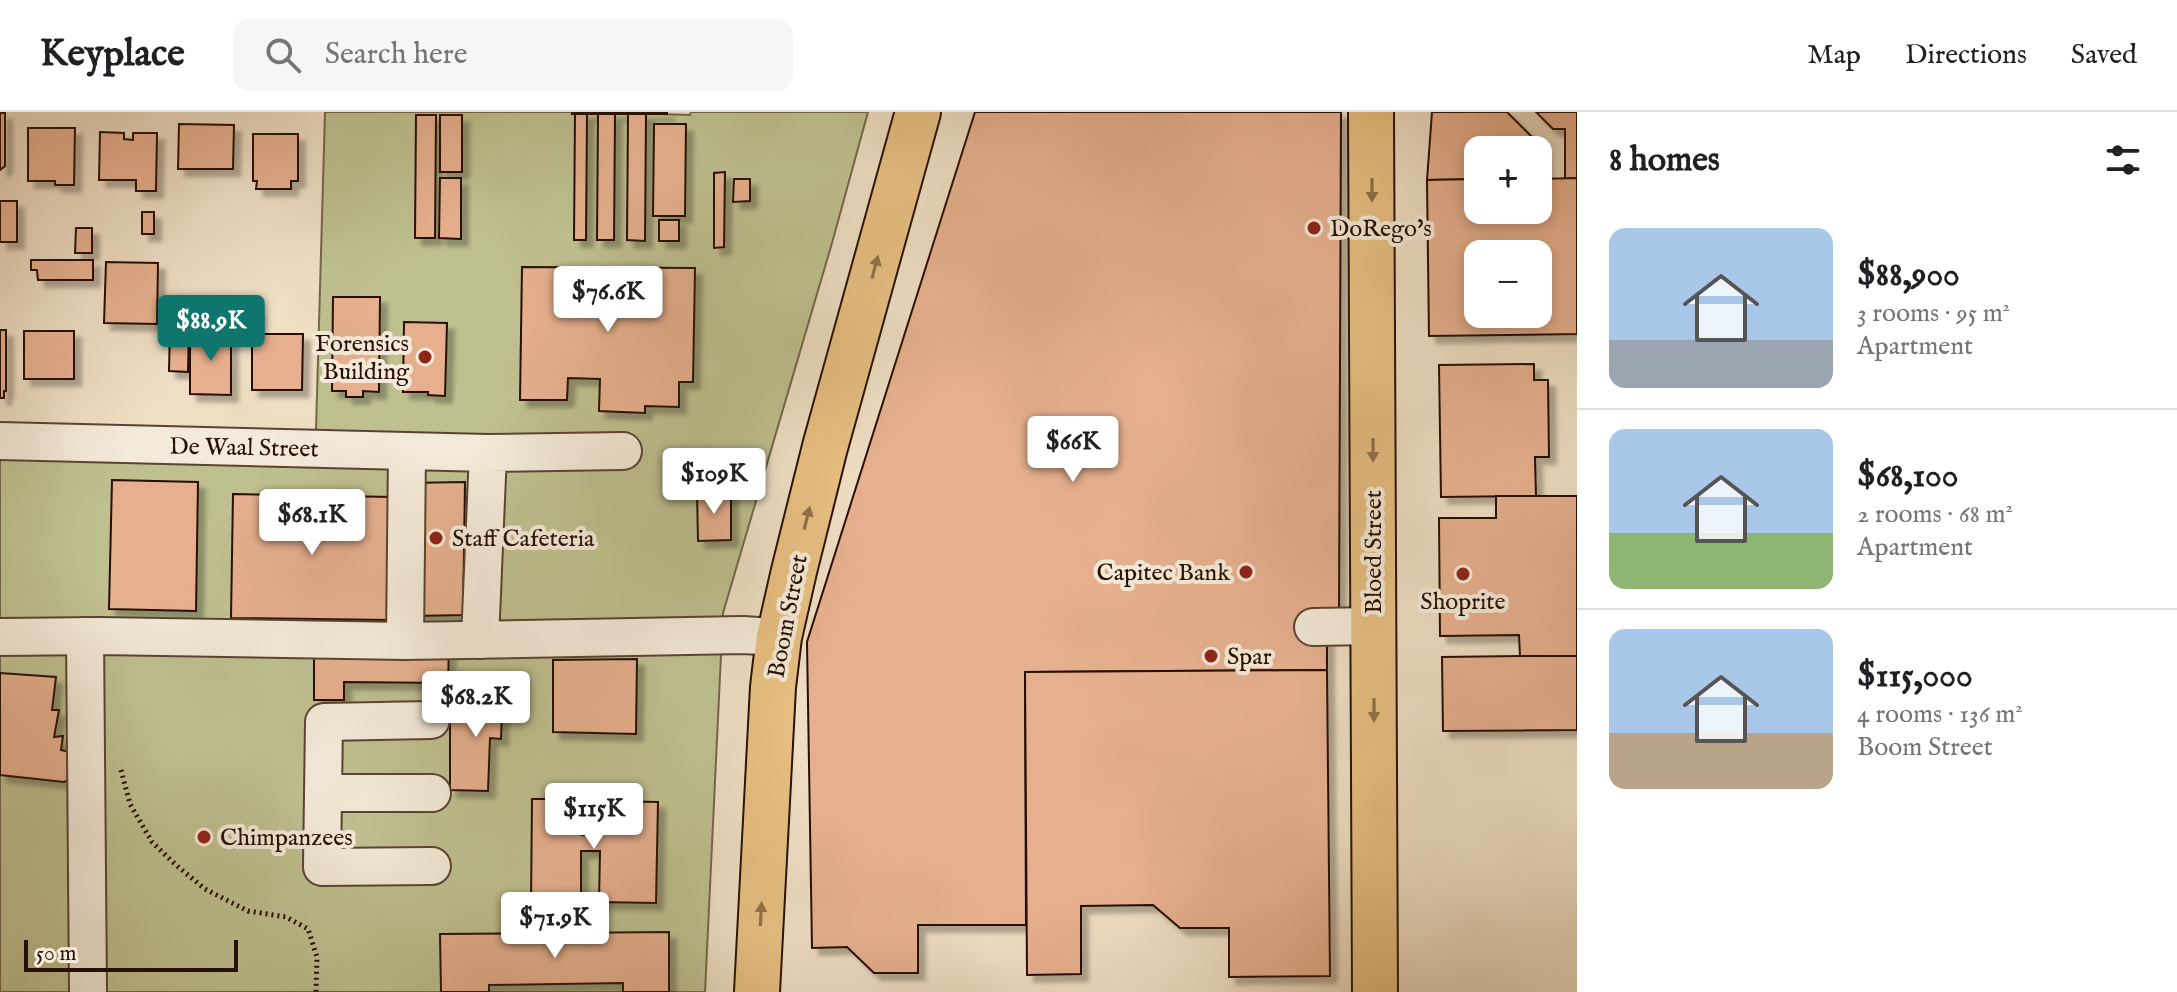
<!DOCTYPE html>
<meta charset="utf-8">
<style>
body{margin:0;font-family:"IM FELL English",serif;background:#f6f6f6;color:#202124;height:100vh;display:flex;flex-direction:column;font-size:30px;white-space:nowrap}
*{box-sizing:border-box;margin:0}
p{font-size:26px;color:#757577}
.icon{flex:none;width:44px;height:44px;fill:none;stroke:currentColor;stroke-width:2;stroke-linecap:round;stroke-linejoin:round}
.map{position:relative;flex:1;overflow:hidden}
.panel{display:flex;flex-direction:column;background:#fff;width:600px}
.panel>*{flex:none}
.tools{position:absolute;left:1464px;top:24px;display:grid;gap:16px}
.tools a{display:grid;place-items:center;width:88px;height:88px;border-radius:16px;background:#fff;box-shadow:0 4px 12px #0003;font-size:40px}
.scale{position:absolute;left:24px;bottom:20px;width:214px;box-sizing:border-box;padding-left:8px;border:4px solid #271000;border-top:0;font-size:22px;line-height:28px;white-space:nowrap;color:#271000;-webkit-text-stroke:6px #f4ead9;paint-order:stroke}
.price{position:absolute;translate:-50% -68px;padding:0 18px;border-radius:8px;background:#fff;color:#222;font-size:26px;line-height:52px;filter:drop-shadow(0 2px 4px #0008)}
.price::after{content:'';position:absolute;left:50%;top:48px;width:24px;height:18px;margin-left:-12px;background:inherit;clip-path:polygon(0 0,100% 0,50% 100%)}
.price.on{background:#0f766e;color:#fff}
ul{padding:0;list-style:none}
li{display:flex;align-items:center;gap:24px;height:200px;padding:0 32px}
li+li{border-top:2px solid #e0e0e0}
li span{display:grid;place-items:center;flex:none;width:224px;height:160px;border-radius:16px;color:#555}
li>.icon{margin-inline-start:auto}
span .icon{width:96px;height:96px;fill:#fffc;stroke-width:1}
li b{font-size:34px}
h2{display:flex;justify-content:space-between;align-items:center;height:96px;padding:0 32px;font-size:34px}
header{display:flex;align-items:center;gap:48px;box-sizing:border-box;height:112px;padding:0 40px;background:#fff;border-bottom:2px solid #e0e0e0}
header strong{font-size:38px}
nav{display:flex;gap:44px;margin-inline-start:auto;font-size:28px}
.search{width:560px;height:72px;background:#f6f6f6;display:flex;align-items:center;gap:20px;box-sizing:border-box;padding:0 28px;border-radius:16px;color:#757577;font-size:30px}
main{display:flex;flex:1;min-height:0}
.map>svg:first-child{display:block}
.green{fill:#bfc090;stroke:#736848;stroke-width:2}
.building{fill:#e6b08e;stroke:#271000;stroke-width:2;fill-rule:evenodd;filter:url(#shadow)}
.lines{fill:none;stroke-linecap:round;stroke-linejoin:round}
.minor-casing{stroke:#594431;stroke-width:40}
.major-casing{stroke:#271000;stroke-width:48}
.path{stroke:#271000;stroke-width:5;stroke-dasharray:2 4;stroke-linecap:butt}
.minor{stroke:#f4ead9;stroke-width:36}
.major{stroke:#e7bf82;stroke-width:44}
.oneway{fill:#917048}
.poi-dot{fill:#8f2418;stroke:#f4ead9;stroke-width:3}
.labels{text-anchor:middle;stroke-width:8;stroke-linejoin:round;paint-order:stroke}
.poi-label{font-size:24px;fill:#271000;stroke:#f4ead9;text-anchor:start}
.street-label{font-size:24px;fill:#271000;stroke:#f4ead9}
</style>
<header>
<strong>Keyplace</strong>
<div class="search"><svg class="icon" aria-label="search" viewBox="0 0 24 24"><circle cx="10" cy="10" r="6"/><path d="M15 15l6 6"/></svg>Search here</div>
<nav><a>Map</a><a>Directions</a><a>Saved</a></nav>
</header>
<main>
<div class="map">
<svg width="1577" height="880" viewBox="0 0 1577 880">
<defs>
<filter id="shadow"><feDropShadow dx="7" dy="7" stdDeviation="2" flood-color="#0004"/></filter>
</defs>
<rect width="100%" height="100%" fill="#eedec4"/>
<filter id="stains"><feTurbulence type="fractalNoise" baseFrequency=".0025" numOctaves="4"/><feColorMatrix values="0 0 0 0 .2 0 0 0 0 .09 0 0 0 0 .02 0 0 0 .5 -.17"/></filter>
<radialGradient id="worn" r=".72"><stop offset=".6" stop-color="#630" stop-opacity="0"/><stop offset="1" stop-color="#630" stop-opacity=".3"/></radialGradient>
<path class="green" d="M325,0H660V2L690,3L691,0H868L832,131L723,501L705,880H0V347L315,353Z"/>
<g class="building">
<rect x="572" y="0" width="95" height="2"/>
<path d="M975,0H1341L1339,504L1327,527V558L1025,560L1026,813H918V861H874L847,835L812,836L807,530Z"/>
<path d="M1432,0H1507L1543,36V67H1538V38H1478V67L1427,68Z"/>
<path d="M1536,0H1577V66L1565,67V17H1553Z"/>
<path d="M0,1H5V54L0,58Z"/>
<path d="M575,2H587L586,128H574Z"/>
<path d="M598,2H615L614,128H597Z"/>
<path d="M628,2H646L645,129L627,128Z"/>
<path d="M416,3H436L435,126H415Z"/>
<rect x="440" y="3" width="22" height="57"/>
<path d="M179,12L234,13L233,57H178Z"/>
<path d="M654,12H686L685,104H653Z"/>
<path d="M28,16H75L74,73H55V69H28Z"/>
<path d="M100,20L124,21V27L133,28V21H157L156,79H136V68H99Z"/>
<path d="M253,22H298V69H291V77H256L257,69H253Z"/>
<path d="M725,60L724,135L714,136V61Z"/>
<path d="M440,66H461V127L439,126Z"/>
<path d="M1577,66V222L1429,224L1427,68L1478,67V98H1538V67ZM1478,142H1538V202H1478Z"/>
<path d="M734,67H750V89L733,90Z"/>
<rect x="0" y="89" width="17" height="41"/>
<rect x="142" y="100" width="12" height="22"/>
<rect x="659" y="108" width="20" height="21"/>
<path d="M76,116H92V141H75Z"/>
<path d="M31,148H93V168H38L37,158H31Z"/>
<path d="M106,150L158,151L157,212L104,211Z"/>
<path d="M522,155L695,156L693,270H679V295L645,294V301L599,299L600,267L568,266L567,288H520Z"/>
<path d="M168,185H178V189H193L194,214H189L188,260L169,259L170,214L168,213Z"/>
<path d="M333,185H380L379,280L363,279V285H346V279H332Z"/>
<rect x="243" y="195" width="14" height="25"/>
<path d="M404,210L447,211L445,284L428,283V280H403Z"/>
<path d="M0,218H6V279H4V286H0Z"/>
<rect x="24" y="219" width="50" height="48"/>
<path d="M190,220H231V283L190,282Z"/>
<path d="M252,222H303L302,278H252Z"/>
<path d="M1534,252V268H1548L1549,345H1535L1536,384L1441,385L1439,253Z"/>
<path d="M112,368L198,370L196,499L109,497Z"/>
<path d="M465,370L463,503L413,504L409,371Z"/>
<path d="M697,379H731V428L698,429Z"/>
<path d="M233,382L393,385L391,508L231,506Z"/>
<path d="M1496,384H1577V544H1520L1519,523L1440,524L1439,406H1496Z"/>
<path d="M449,533L448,571L344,570V588H314V534Z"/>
<path d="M1520,544H1577V618L1443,619L1442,545Z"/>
<path d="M637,547L636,622L553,620V548Z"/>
<path d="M1327,558L1330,864L1229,865V816H1180L1153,793L1081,794V862L1027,863L1025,560Z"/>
<path d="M0,561L56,565L52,598H59L54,625L63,624L61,638L75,641L71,666L64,670L0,663Z"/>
<path d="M484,567H503L501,627L490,626L488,679L450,678V610H465V588L484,589Z"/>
<path d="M532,687H583L582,723H600V689L658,690L656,791L599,790L600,739H581V791H531Z"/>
<path d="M669,820V880H623V871L489,873V880H441L440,822Z"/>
</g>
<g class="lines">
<defs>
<g id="minor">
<path d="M0,329L488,341"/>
<path d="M1313,515L1374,514"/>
<path d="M85,524L88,880"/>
<path d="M0,525L100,524L405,529L743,523L779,525"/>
<path d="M480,528L488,341L623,339"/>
<path d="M405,529L407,339"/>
<path d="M431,608L324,610L322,755L432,754"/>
<path d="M323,681H432"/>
</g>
<g id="major">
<path d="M1371,0L1375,880"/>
<path d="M757,880L773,575L779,525L794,459L825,335L918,0"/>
</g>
</defs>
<use href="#minor" class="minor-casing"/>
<use href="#major" class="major-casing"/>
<path class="path" d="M121,658L130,692L152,730L176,753L205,777L248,799L286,805L308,817L317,845L316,880"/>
<use href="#minor" class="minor"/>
<use href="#major" class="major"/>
</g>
<defs><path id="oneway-solid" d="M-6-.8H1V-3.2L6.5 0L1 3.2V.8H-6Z" transform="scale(2)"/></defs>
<g class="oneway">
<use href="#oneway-solid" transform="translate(1372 78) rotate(90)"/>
<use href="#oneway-solid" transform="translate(875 155) rotate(-75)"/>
<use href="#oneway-solid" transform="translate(1373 338) rotate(90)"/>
<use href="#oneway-solid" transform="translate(807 406) rotate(-76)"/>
<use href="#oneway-solid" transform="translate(1374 598) rotate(90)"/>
<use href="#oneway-solid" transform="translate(761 802) rotate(-87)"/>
</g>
<g class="poi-dot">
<circle cx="1314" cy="116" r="8"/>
<circle cx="425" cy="245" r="8"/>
<circle cx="436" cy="426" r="8"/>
<circle cx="1246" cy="460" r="8"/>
<circle cx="1463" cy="462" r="8"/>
<circle cx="1211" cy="544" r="8"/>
<circle cx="204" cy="725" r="8"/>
</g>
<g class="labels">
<g class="poi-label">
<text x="1330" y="124">DoRego's</text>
<text x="409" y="239" text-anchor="end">Forensics<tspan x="409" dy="28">Building</tspan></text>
<text x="452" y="434">Staff Cafeteria</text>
<text x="1230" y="468" text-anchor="end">Capitec Bank</text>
<text x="1463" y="497" text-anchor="middle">Shoprite</text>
<text x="1227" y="552">Spar</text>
<text x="220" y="733">Chimpanzees</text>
</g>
<g class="street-label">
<text transform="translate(244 335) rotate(1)" y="8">De Waal Street</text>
<text transform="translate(1373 440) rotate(-90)" y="8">Bloed Street</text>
<text transform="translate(787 504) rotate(-79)" y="8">Boom Street</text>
</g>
</g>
<rect width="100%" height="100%" filter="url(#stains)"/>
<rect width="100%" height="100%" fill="url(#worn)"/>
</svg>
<div class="tools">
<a>+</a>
<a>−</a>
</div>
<div class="scale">50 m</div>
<b class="price" style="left:608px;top:222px">$76.6K</b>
<b class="price on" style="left:211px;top:251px">$88.9K</b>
<b class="price" style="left:1073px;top:372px">$66K</b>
<b class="price" style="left:714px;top:404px">$109K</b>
<b class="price" style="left:312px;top:445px">$68.1K</b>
<b class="price" style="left:476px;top:627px">$68.2K</b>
<b class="price" style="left:594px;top:739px">$115K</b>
<b class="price" style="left:555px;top:848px">$71.9K</b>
</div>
<section class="panel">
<h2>8 homes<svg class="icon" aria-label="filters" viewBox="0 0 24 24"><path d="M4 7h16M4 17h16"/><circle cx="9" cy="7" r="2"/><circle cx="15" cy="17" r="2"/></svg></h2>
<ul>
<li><span style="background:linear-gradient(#a9c7e8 70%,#9aa5b1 0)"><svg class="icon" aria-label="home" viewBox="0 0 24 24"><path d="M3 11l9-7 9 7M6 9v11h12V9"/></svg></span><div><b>$88,900</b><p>3 rooms · 95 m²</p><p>Apartment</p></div></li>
<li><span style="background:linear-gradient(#a9c7e8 65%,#8fb573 0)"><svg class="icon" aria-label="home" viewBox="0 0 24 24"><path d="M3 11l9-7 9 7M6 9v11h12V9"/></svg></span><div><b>$68,100</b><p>2 rooms · 68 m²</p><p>Apartment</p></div></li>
<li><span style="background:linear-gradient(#a9c7e8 65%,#b9a48a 0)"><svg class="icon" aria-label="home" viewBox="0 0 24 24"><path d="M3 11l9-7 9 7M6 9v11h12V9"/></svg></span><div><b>$115,000</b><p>4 rooms · 136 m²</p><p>Boom Street</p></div></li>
</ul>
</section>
</main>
